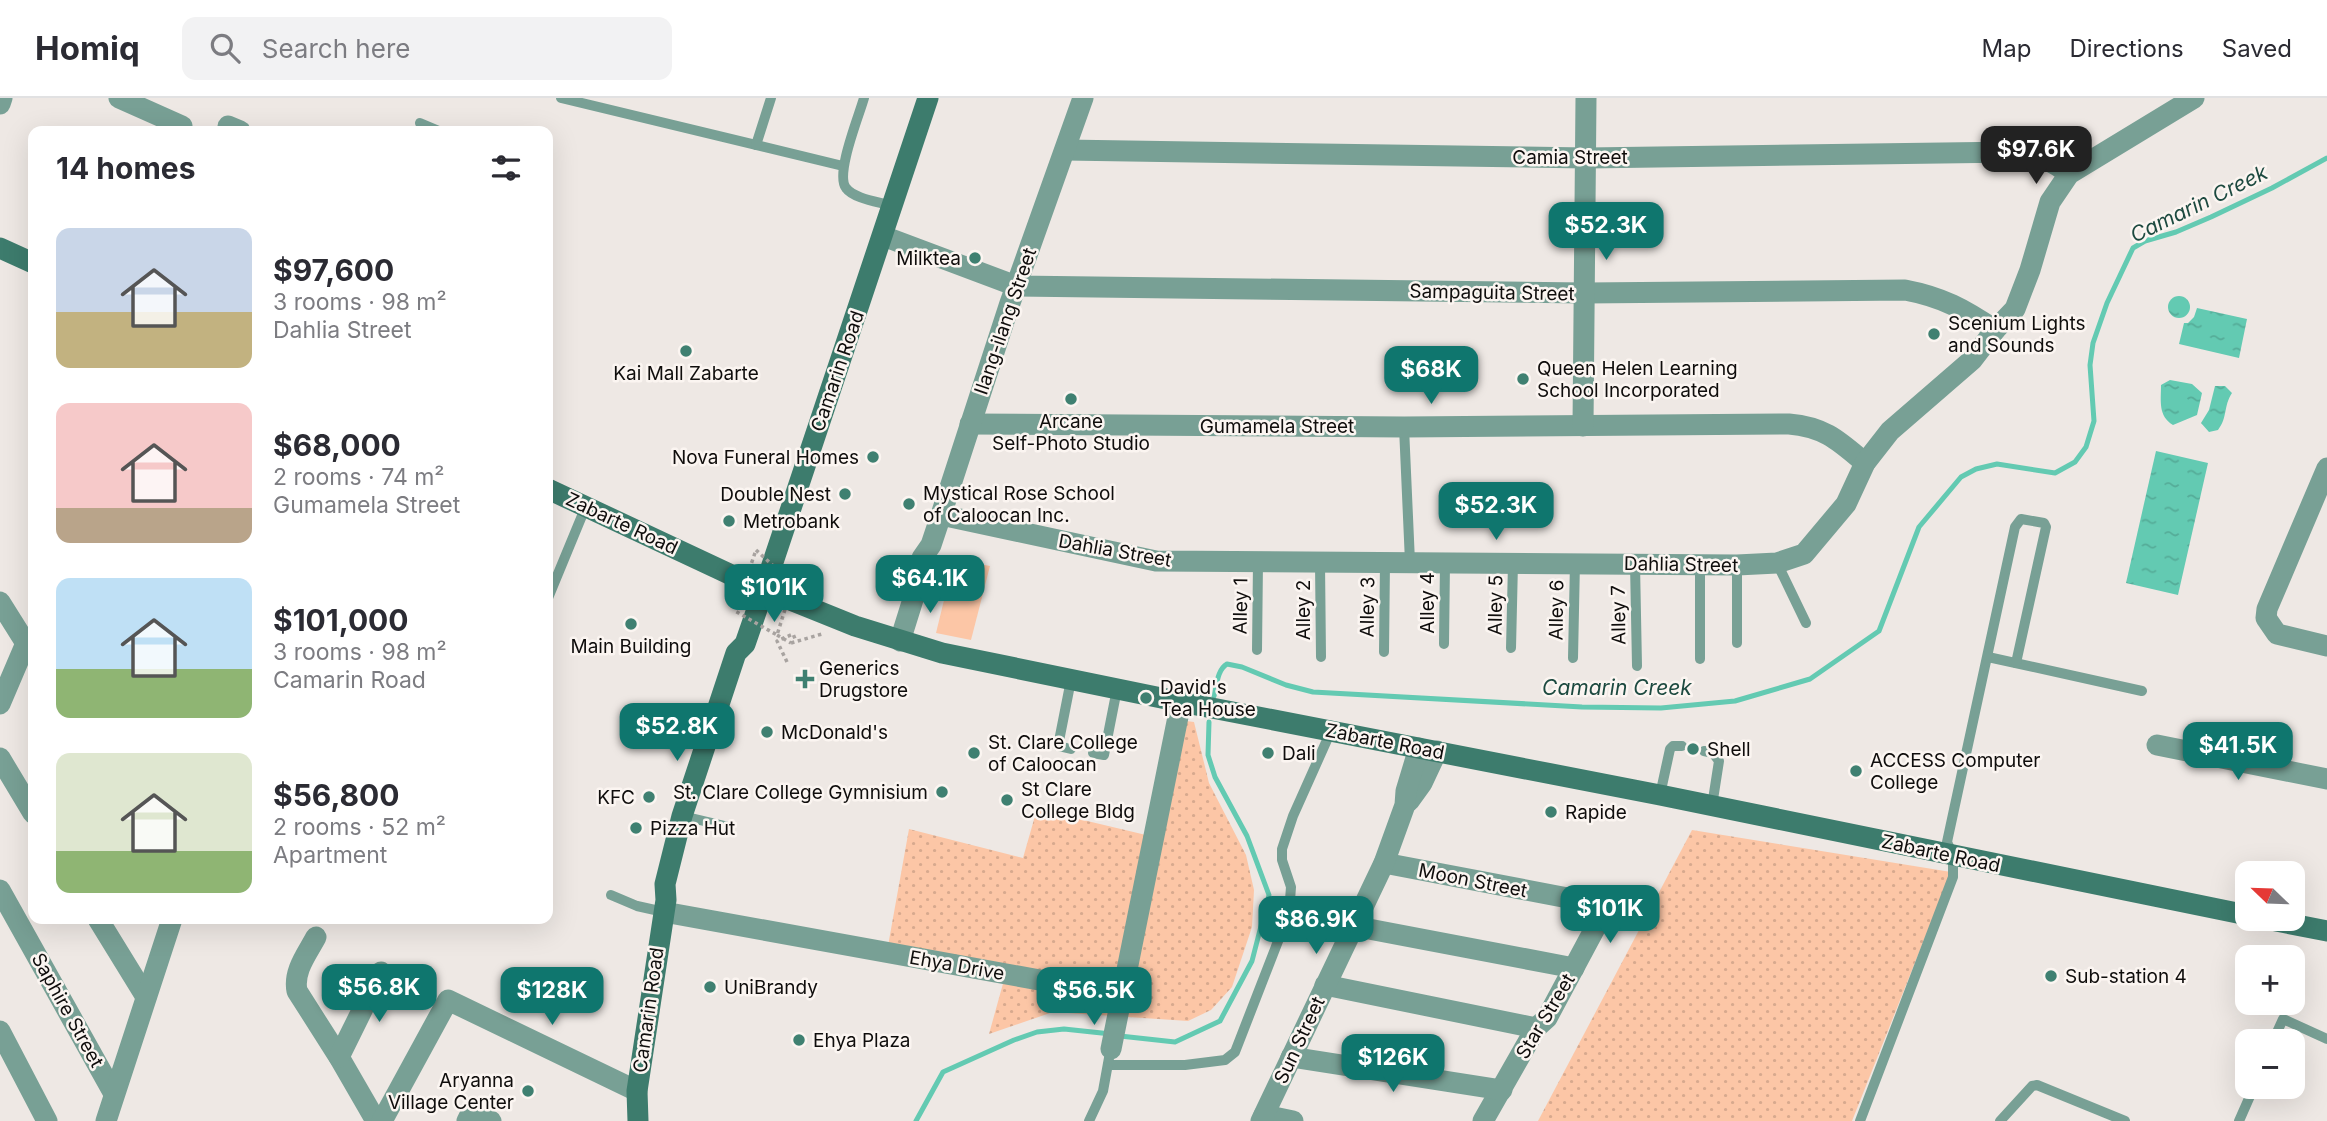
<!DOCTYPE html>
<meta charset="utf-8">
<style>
body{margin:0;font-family:Inter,sans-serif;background:#f2f2f3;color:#2b2b33;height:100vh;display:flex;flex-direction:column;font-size:26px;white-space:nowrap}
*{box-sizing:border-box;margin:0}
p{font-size:23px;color:#7c7c81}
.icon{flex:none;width:38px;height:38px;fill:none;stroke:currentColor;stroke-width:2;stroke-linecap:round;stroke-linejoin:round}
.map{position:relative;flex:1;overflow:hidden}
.drawer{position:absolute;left:28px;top:28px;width:525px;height:798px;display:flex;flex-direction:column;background:#fff;border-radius:14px;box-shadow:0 7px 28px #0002}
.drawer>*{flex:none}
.needle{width:46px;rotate:293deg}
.fabs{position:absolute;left:2235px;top:763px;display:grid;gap:14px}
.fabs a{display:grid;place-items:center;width:70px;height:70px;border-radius:14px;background:#fff;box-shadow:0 7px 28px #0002;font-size:35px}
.price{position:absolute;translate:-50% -60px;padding:0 16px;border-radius:14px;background:#0f766e;color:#fff;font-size:23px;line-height:46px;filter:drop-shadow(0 2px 4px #0008)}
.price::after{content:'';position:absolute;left:50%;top:42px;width:21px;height:16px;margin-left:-10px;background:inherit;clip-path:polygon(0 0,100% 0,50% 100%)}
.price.on{background:#222;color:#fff}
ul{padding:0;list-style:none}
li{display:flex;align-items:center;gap:21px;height:175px;padding:0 28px}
li span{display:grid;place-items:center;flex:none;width:196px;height:140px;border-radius:14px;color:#555}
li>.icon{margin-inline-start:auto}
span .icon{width:84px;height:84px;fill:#fffc;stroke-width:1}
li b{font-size:30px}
h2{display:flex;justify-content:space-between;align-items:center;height:84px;padding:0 28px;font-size:30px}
header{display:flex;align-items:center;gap:42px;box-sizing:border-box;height:98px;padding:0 35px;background:#fff;border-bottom:2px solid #e1e1e2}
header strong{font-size:33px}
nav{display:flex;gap:38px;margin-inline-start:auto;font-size:24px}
.search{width:490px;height:63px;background:#f2f2f3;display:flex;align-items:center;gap:18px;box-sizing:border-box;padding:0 24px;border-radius:14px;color:#7c7c81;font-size:26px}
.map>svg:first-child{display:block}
.grass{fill:url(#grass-dots)}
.green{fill:#fcc6a6}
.water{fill:url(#water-ripples)}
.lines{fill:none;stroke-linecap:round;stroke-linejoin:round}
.stream{stroke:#63cab2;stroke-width:5}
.path{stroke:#a8a3a0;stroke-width:3.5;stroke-dasharray:3.5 3.5;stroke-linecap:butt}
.lane{stroke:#78a095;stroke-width:10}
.street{stroke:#78a095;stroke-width:21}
.secondary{stroke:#3d7c6d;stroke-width:21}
.path-bridge{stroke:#a8a3a0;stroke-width:3.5;stroke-dasharray:3.5 3.5;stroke-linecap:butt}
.poi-dot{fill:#3f8071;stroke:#fbf5f1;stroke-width:2.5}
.labels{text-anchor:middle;stroke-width:5;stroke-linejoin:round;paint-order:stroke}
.street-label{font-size:19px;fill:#0f0d0c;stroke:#fbf5f1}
.poi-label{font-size:19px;fill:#0f0d0c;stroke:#fbf5f1;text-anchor:start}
.water-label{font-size:21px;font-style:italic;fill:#1d4a40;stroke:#fbf5f1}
</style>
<header>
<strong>Homiq</strong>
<div class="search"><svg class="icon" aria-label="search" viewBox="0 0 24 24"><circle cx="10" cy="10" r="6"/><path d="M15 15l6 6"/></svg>Search here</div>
<nav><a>Map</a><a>Directions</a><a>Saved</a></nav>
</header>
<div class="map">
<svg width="2327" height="1023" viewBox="0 0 2327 1023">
<defs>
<pattern id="grass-dots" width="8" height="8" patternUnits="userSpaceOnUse" patternTransform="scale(1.75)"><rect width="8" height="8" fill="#fcc6a6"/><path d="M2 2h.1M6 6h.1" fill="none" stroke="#d7a98e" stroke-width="1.8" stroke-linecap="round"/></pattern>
<pattern id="water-ripples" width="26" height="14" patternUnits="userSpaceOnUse" patternTransform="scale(1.75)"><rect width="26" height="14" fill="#63cab2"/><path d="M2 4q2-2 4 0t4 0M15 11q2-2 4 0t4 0" fill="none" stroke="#55ac98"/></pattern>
</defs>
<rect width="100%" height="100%" fill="#eee8e4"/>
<g class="grass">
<path d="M1171,621L1194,624L1209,685L1246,757L1254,792L1252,829L1232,889L1211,912L1188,923L1053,914L989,936L1004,882L886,859L909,731L1023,760L1037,711L1146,737Z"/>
<path d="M1692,732L1951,774L1852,1023H1538Z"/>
</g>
<path class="green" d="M954,461L990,468L971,542L936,535Z"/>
<g class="water">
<circle cx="2179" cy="209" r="11"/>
<path d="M2197,210L2247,221L2239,260L2179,246L2184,225H2188L2194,219Z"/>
<path d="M2170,282L2192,286L2202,295L2197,317L2173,327C2158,318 2161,303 2161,287Z"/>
<path d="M2215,288H2225L2232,295C2223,309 2228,319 2218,332L2209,334L2201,325L2209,312Z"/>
<path d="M2156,353L2208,365L2178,497L2126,485Z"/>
</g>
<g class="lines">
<g class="stream">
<path d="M1214,598C1217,587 1217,572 1227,566L1242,569L1286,587L1313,594L1582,609L1661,610L1735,603L1810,581L1879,533L1919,429L1961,379L1976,371L1997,366L2055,375L2075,364L2086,349L2094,323L2090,267L2093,245L2107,205L2133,150L2145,143L2176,134L2211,119L2272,90L2327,60"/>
<path d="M1120,938L1175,944L1220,923L1252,863L1269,797L1247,738L1215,679L1208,657L1209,624"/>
<path d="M916,1023L943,974L1014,942L1037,934L1064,931L1111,936"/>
</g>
<g class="path">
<path d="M791,545L822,536"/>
<path d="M787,564L777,543L793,536L796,543"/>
</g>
<g class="lane">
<path d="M561,0L843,68"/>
<path d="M864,0C859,18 835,76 846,90C854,101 880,104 892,108"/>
<path d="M420,25L439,33"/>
<path d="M756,47L771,0"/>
<path d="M1404,329L1410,464"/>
<path d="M1320,465L1321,559"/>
<path d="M1777,465L1806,525"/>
<path d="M1635,466L1637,568"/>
<path d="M548,500L586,408"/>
<path d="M1737,545V467"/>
<path d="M1444,546L1445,465"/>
<path d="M1511,550L1513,465"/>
<path d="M1257,552L1258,464"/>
<path d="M1384,554L1385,464"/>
<path d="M1988,559L2142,593"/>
<path d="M1573,560L1575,464"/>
<path d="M1700,561V466"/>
<path d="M1071,651L1058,648L1071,582"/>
<path d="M1704,653L1713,655L1719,663L1712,708"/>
<path d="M1093,655L1104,657L1117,591"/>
<path d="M1660,697L1670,651L1673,648H1682"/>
<path d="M691,720L729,729"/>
<path d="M611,797L637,808L664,814"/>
<path d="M2273,943L2283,921L2327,941"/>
<path d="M1108,967H1185L1225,962L1235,954L1289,815L1291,789L1282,762V751L1293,718L1331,633"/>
<path d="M1089,1023L1103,993L1109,960"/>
<path d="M1860,1023L1953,779V757L1947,744L2015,429L2021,421L2044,425L2046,429L2016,565"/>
<path d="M2000,1023L2032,988L2037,987L2125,1023"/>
<path d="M2239,1023L2254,989"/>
</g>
<g class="street">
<path d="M119,0L182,28"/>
<path d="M0,6L2,0"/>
<path d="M228,28L240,33"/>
<path d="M1065,52L1587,60L2015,54C2037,57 2052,62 2069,76"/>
<path d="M883,138L1016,188L1585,195L1905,192C1942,199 1964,211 1995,232"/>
<path d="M970,326L1404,329L1789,326C1825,329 1839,343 1865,365"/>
<path d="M1583,328L1586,0"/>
<path d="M2327,370L2267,511L2266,520L2277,536L2327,548"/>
<path d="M941,417L1156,463L1737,467L1777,465L1804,456L1846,406L1865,365L1890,333L1972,262L1995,232L2015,211L2030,172L2050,104L2069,76L2194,0"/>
<path d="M0,504L32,555"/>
<path d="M900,543L920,479L922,460L931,447L941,417L1010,205L1083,0"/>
<path d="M0,606L26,545"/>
<path d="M2157,647L2327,681"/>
<path d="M0,660L33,715"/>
<path d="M1409,703L1422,685L1437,653"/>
<path d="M1384,765L1594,805L1601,811V819L1547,920L1536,930L1483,1023"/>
<path d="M0,792L114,996"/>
<path d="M664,814L1122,897"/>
<path d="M98,821L146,899"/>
<path d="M1353,828L1574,870"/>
<path d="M316,839C307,856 293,873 297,893L339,959L376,1023"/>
<path d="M1325,887L1536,930"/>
<path d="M0,933L47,1023"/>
<path d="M1111,951L1181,604"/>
<path d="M339,959L381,874"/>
<path d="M1291,959L1502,992"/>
<path d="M1264,1017L1293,1023"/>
<path d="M106,1023L172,821"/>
<path d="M382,1023L448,902L637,993"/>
<path d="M467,1023L472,1013L491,1023"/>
<path d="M1261,1023L1384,765L1405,707L1406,693L1419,650"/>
</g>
<g class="secondary">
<path d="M0,150L33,165"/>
<path d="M548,391L740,481L793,503L855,528L942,555L1181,604L1660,697L2247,817"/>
<path d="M2266,821L2327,833"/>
<path d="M638,1023L637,993L666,802L665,786L682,718L736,555L745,546L764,491L928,0"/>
</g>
<g class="path-bridge">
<path d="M756,452L793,486L777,537L735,513Z"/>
<path d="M777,537L791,545"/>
</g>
</g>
<g class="poi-dot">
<circle cx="975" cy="160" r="7"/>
<circle cx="1934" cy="236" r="7"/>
<circle cx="686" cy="253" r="7"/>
<circle cx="1523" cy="281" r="7"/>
<circle cx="1071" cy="301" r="7"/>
<circle cx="873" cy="359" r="7"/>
<circle cx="845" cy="396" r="7"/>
<circle cx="909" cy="406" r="7"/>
<circle cx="729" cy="423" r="7"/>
<circle cx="631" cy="526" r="7"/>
<path d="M801.5 570.5h7v7h7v7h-7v7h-7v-7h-7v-7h7z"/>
<circle cx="1146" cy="600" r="7"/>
<circle cx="767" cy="634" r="7"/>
<circle cx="1693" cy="651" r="7"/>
<circle cx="974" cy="655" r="7"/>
<circle cx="1268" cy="655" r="7"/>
<circle cx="1856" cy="673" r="7"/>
<circle cx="942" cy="694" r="7"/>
<circle cx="649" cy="699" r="7"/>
<circle cx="1007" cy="702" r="7"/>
<circle cx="1551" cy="714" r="7"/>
<circle cx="636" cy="730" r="7"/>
<circle cx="2051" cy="878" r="7"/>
<circle cx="710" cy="889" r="7"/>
<circle cx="799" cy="942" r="7"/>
<circle cx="528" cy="993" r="7"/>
</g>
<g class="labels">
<g class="street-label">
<text x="1570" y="66">Camia Street</text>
<text transform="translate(1492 194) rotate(1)" y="7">Sampaguita Street</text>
<text transform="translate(1005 223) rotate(-71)" y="7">Ilang-ilang Street</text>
<text transform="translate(837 273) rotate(-71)" y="7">Camarin Road</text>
<text x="1277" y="335">Gumamela Street</text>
<text transform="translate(622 425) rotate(25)" y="7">Zabarte Road</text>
<text transform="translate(1115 452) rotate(10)" y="7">Dahlia Street</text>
<text transform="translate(1681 466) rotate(1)" y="7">Dahlia Street</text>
<text transform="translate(1427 505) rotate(-90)" y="7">Alley 4</text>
<text transform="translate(1495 507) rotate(-89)" y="7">Alley 5</text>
<text transform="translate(1240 508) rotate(-89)" y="7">Alley 1</text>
<text transform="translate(1367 509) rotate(-89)" y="7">Alley 3</text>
<text transform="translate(1303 512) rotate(-90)" y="7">Alley 2</text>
<text transform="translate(1556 512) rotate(-89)" y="7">Alley 6</text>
<text transform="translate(1618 517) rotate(-91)" y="7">Alley 7</text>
<text transform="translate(1385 643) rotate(11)" y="7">Zabarte Road</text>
<text transform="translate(1941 755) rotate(12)" y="7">Zabarte Road</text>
<text transform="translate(1473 782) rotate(11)" y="7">Moon Street</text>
<text transform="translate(957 867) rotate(10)" y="7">Ehya Drive</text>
<text transform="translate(68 912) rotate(61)" y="7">Saphire Street</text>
<text transform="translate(648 912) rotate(-82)" y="7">Camarin Road</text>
<text transform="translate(1545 918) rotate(-59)" y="7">Star Street</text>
<text transform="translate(1299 942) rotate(-65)" y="7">Sun Street</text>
</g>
<g class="poi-label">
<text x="961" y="167" text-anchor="end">Milktea</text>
<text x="1948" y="232">Scenium Lights<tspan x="1948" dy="22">and Sounds</tspan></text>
<text x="1537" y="277">Queen Helen Learning<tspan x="1537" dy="22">School Incorporated</tspan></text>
<text x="686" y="282" text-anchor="middle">Kai Mall Zabarte</text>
<text x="1071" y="330" text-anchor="middle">Arcane<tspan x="1071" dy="22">Self-Photo Studio</tspan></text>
<text x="859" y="366" text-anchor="end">Nova Funeral Homes</text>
<text x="923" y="402">Mystical Rose School<tspan x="923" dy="22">of Caloocan Inc.</tspan></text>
<text x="831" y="403" text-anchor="end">Double Nest</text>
<text x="743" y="430">Metrobank</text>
<text x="631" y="555" text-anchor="middle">Main Building</text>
<text x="819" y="577">Generics<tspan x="819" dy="22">Drugstore</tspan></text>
<text x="1160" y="596">David's<tspan x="1160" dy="22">Tea House</tspan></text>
<text x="781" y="641">McDonald's</text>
<text x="988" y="651">St. Clare College<tspan x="988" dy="22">of Caloocan</tspan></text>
<text x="1707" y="658">Shell</text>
<text x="1282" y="662">Dali</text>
<text x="1870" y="669">ACCESS Computer<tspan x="1870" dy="22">College</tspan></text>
<text x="1021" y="698">St Clare<tspan x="1021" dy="22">College Bldg</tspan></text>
<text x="928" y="701" text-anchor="end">St. Clare College Gymnisium</text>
<text x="635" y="706" text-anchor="end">KFC</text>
<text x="1565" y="721">Rapide</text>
<text x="650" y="737">Pizza Hut</text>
<text x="2065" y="885">Sub-station 4</text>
<text x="724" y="896">UniBrandy</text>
<text x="813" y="949">Ehya Plaza</text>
<text x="514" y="989" text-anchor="end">Aryanna<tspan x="514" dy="22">Village Center</tspan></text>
</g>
<g class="water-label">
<text transform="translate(2199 106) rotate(-26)" y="7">Camarin Creek</text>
<text x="1617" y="597">Camarin Creek</text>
</g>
</g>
</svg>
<div class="fabs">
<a><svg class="needle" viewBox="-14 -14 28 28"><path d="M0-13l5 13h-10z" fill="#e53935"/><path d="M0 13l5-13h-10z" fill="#7c7c81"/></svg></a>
<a>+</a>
<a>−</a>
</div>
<b class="price on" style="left:2036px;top:88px">$97.6K</b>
<b class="price" style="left:1606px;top:164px">$52.3K</b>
<b class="price" style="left:1431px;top:308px">$68K</b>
<b class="price" style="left:1496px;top:444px">$52.3K</b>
<b class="price" style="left:930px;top:517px">$64.1K</b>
<b class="price" style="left:774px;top:526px">$101K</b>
<b class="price" style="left:677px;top:665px">$52.8K</b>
<b class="price" style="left:2238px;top:684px">$41.5K</b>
<b class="price" style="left:1610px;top:847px">$101K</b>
<b class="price" style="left:1316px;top:858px">$86.9K</b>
<b class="price" style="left:379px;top:926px">$56.8K</b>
<b class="price" style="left:552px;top:929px">$128K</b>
<b class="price" style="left:1094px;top:929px">$56.5K</b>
<b class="price" style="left:1393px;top:996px">$126K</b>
<section class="drawer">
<h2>14 homes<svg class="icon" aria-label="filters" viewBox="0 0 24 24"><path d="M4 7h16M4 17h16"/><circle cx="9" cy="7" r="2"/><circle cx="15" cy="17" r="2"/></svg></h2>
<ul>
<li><span style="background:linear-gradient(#c9d6e8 60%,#c2b280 0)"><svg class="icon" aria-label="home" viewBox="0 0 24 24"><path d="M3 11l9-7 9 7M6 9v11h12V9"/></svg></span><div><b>$97,600</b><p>3 rooms · 98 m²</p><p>Dahlia Street</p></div></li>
<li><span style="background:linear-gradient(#f6c9c9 75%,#b9a48a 0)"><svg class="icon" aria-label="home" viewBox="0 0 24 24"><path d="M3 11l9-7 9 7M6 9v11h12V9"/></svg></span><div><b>$68,000</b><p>2 rooms · 74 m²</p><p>Gumamela Street</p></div></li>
<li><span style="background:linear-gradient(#bfe0f5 65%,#8fb573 0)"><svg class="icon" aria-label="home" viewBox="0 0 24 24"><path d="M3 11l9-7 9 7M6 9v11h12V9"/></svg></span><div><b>$101,000</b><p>3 rooms · 98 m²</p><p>Camarin Road</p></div></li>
<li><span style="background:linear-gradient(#dfe7d0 70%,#8fb573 0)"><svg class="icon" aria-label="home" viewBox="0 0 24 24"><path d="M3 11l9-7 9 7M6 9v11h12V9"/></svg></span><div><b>$56,800</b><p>2 rooms · 52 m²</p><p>Apartment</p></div></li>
</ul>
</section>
</div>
